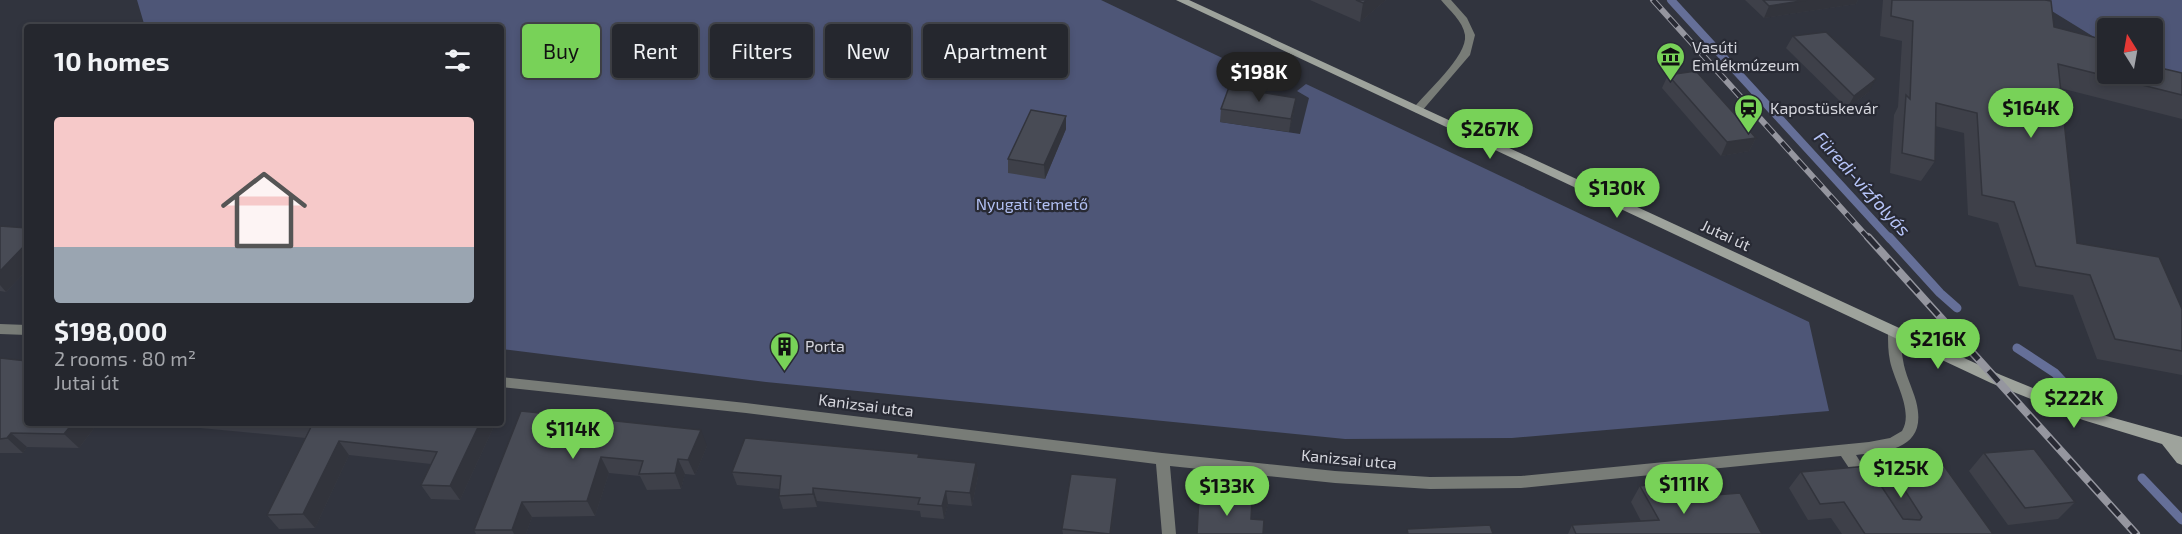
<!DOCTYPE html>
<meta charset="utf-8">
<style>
body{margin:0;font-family:"Exo 2",sans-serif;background:#2d2f36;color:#f1f3f6;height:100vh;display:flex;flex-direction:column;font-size:22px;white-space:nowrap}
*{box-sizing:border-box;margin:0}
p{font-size:20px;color:#a3a5aa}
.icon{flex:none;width:33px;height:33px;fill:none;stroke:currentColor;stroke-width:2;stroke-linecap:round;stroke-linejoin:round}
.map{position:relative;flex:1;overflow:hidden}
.drawer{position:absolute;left:24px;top:24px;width:480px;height:402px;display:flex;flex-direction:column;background:#25272e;border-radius:6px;box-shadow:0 3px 9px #0003,0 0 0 2px #42444a}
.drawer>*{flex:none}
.top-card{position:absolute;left:522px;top:24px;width:570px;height:54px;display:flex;gap:12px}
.needle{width:39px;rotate:349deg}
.fabs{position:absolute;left:2097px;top:18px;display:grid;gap:12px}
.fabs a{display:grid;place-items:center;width:66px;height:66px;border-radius:6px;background:#25272e;box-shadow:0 3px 9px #0003,0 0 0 2px #42444a;font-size:30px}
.price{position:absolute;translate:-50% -51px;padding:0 14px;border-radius:21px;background:#78d258;color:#111;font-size:20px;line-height:39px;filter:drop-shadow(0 2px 3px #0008)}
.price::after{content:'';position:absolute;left:50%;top:36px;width:18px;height:14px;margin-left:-9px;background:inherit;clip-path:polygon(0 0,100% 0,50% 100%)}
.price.selected{background:#222;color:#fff}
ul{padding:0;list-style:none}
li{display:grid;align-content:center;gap:12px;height:318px;padding:0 30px}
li+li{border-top:2px solid #42444a}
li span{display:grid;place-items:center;height:186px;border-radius:6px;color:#555}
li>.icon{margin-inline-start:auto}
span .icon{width:108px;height:108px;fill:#fffc;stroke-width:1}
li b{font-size:26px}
h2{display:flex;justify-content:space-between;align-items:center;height:72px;padding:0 30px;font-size:26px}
.pill{padding:0 21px;border-radius:6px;background:#25272e;box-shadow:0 3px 9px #0003,0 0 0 2px #42444a;font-size:21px;line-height:54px}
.pill.selected{background:#78d258;color:#111}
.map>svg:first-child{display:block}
.green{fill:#4e5677}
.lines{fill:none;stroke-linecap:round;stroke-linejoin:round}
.stream-far1{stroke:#656f98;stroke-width:8}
.stream{stroke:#656f98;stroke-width:9}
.street{fill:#787c77;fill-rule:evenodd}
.secondary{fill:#9ea39c;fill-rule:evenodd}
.rail-far1-casing{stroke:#95969f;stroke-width:6}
.rail-casing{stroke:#95969f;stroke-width:8}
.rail-far1{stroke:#282a34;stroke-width:4;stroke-dasharray:12;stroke-linecap:butt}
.rail{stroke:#282a34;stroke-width:5;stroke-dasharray:15;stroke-linecap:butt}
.wall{fill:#3e4049}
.shaded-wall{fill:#32343c}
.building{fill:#484b55;stroke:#32343c;stroke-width:1.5}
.labels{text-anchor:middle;stroke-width:4.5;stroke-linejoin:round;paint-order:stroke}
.poi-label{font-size:16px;fill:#d5d6dd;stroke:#282a34;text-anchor:start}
.park-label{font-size:16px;fill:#b2c0f4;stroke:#282a34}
.street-label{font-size:16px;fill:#d5d6dd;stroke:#282a34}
.water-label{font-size:18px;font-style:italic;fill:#b6c4f8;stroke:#282a34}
</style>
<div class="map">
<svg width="2182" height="534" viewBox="0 0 2182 534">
<rect width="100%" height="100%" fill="#31343e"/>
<g class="green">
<path d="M137,0H1101L1239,66L1220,122L1300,134L1309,98L1297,91L1306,84L1809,322L1829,411L1512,438L1345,439L766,382L501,349V27H145Z"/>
<path d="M2034,0H2182V91L2153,73L2152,28H2108L2107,45Z"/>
</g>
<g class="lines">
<path class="stream-far1" d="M1671,0L1890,239"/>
<g class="stream">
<path d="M1889,237L1940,293L1957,308"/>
<path d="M2017,348L2055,373L2072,391"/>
<path d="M2142,478L2182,520"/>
</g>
<g class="street">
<path d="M1441,0H1451L1467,18L1475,35L1470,55L1421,112L1417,113L1412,110C1425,93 1468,56 1465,35C1463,21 1449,10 1441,0Z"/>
<path d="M0,324L27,325V335L0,334Z"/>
<path d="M1894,327L1898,329L1900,332C1901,341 1901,351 1903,360C1905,374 1912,387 1916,401C1928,447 1892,452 1856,455L1871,479L1869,483L1864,485L1859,483L1841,456L1521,488L1430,489L1335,483L1170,466L1176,534H1162L1156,464L746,413L501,387V377L746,403L1162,453L1335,471L1430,477L1521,476L1869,442L1890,438L1902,431C1914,411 1894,381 1890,361C1888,352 1888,342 1888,332L1890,329Z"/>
</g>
<path class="secondary" d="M1176,0H1189L2001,375L2092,412L2182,437V465L2177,463L2162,444L2083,420L1991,383Z"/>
<defs>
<path id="rail-far1" d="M1653,0L1869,239"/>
<path id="rail" d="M1868,237L2136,534"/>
</defs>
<use href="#rail-far1" class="rail-far1-casing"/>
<use href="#rail" class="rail-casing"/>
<use href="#rail-far1" class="rail-far1"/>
<use href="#rail" class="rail"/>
</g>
<g class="wall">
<path d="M1310,0H1386L1360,22Z"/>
<path d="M1745,0H1858L1856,4L1764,18Z"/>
<path d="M1883,0H2045L2054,27L2102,54L2182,73V119L2060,88L2077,243L2182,309V375L2097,359L2073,295L2019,286L1998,223L1968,215L1964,133L1935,126V161L1921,181L1890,173L1894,115L1898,107L1902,41L1880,36Z"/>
<path d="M1793,36L1869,92L1847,108L1786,48Z"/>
<path d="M1668,75L1756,138L1749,151L1721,156L1662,88Z"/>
<path d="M1221,109L1294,112L1289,132L1220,122Z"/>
<path d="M1066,116V129L1045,179L1008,173V159Z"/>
<path d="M0,226L27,228V270L6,292L0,291Z"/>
<path d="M0,358L98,423L79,448L27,447L23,453H0Z"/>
<path d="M521,411L707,446L695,475L685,474L681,489L647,490L640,476L609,473L595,516L532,517L526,534H476L474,530Z"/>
<path d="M147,423H494L495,424L460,500L431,499L421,485L431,464L349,455L315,528L279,529L267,515L306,438Z"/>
<path d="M1984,453L2075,502L2058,519L2008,525L1969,471Z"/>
<path d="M919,457L978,476L972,506L948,504L944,519L921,517L920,511L817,501V507L783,509L779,496L780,489L737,485L732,472Z"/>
<path d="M1888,464L1993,534H1842L1831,518L1808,520L1789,488L1801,472L1876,478Z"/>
<path d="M1117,478L1116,492L1111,534H1063L1062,529Z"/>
<path d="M1640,486L1689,497L1762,534H1568L1572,525L1641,521L1631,502Z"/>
</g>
<g class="shaded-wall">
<path d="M1367,0H1386L1360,22L1363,3Z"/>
<path d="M1807,0H1858L1856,4L1764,18L1769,6Z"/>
<path d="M1876,79L1869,92L1847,108L1854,96Z"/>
<path d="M1296,98L1294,112L1289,132L1291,119Z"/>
<path d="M1066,116V129L1045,179L1044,165Z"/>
<path d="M1756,138L1749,151L1721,156L1727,142Z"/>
<path d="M27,243V270L6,292L0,285V271Z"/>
<path d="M73,423H98L79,448L64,434Z"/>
<path d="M480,423H494L495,424L460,500L450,486Z"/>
<path d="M701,430L707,446L695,475L688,460Z"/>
<path d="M11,433L27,447L23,453L7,438Z"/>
<path d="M339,441L349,455L315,528L303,514Z"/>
<path d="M601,457L609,473L595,516L587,501Z"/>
<path d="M678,459L685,474L681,489L675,473Z"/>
<path d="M976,463L978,476L972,506L970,493Z"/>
<path d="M1117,478L1116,492L1111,534H1110Z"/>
<path d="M813,488L817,501V507L813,494Z"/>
<path d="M946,491L948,504L944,519L942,506Z"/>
<path d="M522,502L532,517L526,534H514L512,530Z"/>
</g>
<g class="building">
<path d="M1356,0H1367L1363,3Z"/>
<path d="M1763,0H1807L1769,6Z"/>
<path d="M1892,0H2045L2051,1L2054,27L2101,39L2102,54L2108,55V74H2152V66L2182,73V95L2058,64L2077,243L2159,257L2182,309V351L2115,339L2090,275L2036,266L2014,202L1982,195L1977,113L1936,103L1935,161L1902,153L1906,95L1910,99L1913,21L1891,16Z"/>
<path d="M1826,32L1876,79L1854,96L1793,36Z"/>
<path d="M1696,71L1756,138L1727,142L1668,75Z"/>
<path d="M1229,87L1296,98L1291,119L1221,109Z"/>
<path d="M1031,110L1066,116L1044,165L1008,159Z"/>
<path d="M0,226L27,228V243L0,271Z"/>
<path d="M0,358L27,361V423H73L64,434L11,433L7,438L0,439Z"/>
<path d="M521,411L701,430L688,460L678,459L675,473L639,474L643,461L601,457L587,501L522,502L512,530H474Z"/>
<path d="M291,423H480L450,486L421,485L437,452L339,441L303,514L267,515L312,425Z"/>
<path d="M745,438L919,454L918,457L976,463L970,493L946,491L942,506L918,504L920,498L813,488V494L779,496L781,476L732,472Z"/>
<path d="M2034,449L2075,502L2025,508L1984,453Z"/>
<path d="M1939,459L1993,534H1865L1844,502L1820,504L1801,472L1868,466L1903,519L1920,520L1922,517L1888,464Z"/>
<path d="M1071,474L1117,478L1110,534L1062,529Z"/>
<path d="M1679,480L1689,497L1740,493L1762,534H1576L1572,525L1659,520L1640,486Z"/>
<path d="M1199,496L1252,501L1251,519L1264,520L1263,534H1197Z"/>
<path d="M1490,525L1493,534H1408L1407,529Z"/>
</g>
<defs>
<symbol id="museum-pin" viewBox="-11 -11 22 30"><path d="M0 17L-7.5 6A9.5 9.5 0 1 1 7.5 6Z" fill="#78d258" stroke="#282a34"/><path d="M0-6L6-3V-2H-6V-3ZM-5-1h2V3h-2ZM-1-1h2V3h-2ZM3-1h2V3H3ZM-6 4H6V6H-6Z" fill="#111"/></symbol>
<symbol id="station-pin" viewBox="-11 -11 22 30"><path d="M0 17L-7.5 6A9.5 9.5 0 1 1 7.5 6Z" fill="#78d258" stroke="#282a34"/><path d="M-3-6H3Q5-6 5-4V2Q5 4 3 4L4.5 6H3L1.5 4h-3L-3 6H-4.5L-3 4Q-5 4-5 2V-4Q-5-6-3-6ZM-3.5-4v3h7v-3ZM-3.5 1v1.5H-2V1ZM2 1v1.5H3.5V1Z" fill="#111"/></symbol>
<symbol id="building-pin" viewBox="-11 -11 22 30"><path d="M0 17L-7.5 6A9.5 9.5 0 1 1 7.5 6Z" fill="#78d258" stroke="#282a34"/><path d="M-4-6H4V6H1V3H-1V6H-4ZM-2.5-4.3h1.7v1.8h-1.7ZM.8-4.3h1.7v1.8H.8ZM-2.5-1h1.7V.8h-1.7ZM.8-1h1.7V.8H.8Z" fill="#111"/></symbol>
</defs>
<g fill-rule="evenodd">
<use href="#museum-pin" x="1654" y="40" width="33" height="45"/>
<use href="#station-pin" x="1732" y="92" width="33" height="45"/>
<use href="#building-pin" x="768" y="330" width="33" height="45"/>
</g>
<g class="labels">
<g class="poi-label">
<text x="1692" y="53">Vasúti<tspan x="1692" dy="18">Emlékmúzeum</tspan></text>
<text x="1770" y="114">Kapostüskevár</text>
<text x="805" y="352">Porta</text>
</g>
<g class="park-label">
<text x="1032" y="210">Nyugati temető</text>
</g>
<g class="street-label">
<text transform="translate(1726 235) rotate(25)" y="6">Jutai út</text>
<text transform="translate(866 405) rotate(7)" y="6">Kanizsai utca</text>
<text transform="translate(1349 459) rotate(5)" y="6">Kanizsai utca</text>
</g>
<g class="water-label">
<text transform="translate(1862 184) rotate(48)" y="6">Füredi-vízfolyás</text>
</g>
</g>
</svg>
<div class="fabs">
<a><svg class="needle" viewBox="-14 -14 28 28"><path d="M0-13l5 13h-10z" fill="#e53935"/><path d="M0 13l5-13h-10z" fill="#a3a5aa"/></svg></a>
</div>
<b class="price selected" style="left:1259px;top:103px">$198K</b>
<b class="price" style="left:2031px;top:139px">$164K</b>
<b class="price" style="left:1490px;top:160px">$267K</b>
<b class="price" style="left:1617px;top:219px">$130K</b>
<b class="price" style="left:1938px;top:370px">$216K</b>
<b class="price" style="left:2074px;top:429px">$222K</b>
<b class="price" style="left:573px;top:460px">$114K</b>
<b class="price" style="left:1901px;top:499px">$125K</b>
<b class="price" style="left:1684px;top:515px">$111K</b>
<b class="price" style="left:1227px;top:517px">$133K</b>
<div class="top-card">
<a class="pill selected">Buy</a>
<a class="pill">Rent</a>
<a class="pill">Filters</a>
<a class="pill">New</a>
<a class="pill">Apartment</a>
</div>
<section class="drawer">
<h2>10 homes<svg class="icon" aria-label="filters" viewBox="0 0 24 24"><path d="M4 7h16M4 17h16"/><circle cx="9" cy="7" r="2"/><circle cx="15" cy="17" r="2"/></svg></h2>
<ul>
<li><span style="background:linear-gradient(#f6c9c9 70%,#9aa5b1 0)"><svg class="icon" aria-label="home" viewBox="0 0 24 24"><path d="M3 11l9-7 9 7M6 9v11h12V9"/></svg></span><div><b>$198,000</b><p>2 rooms · 80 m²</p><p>Jutai út</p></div></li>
</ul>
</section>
</div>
